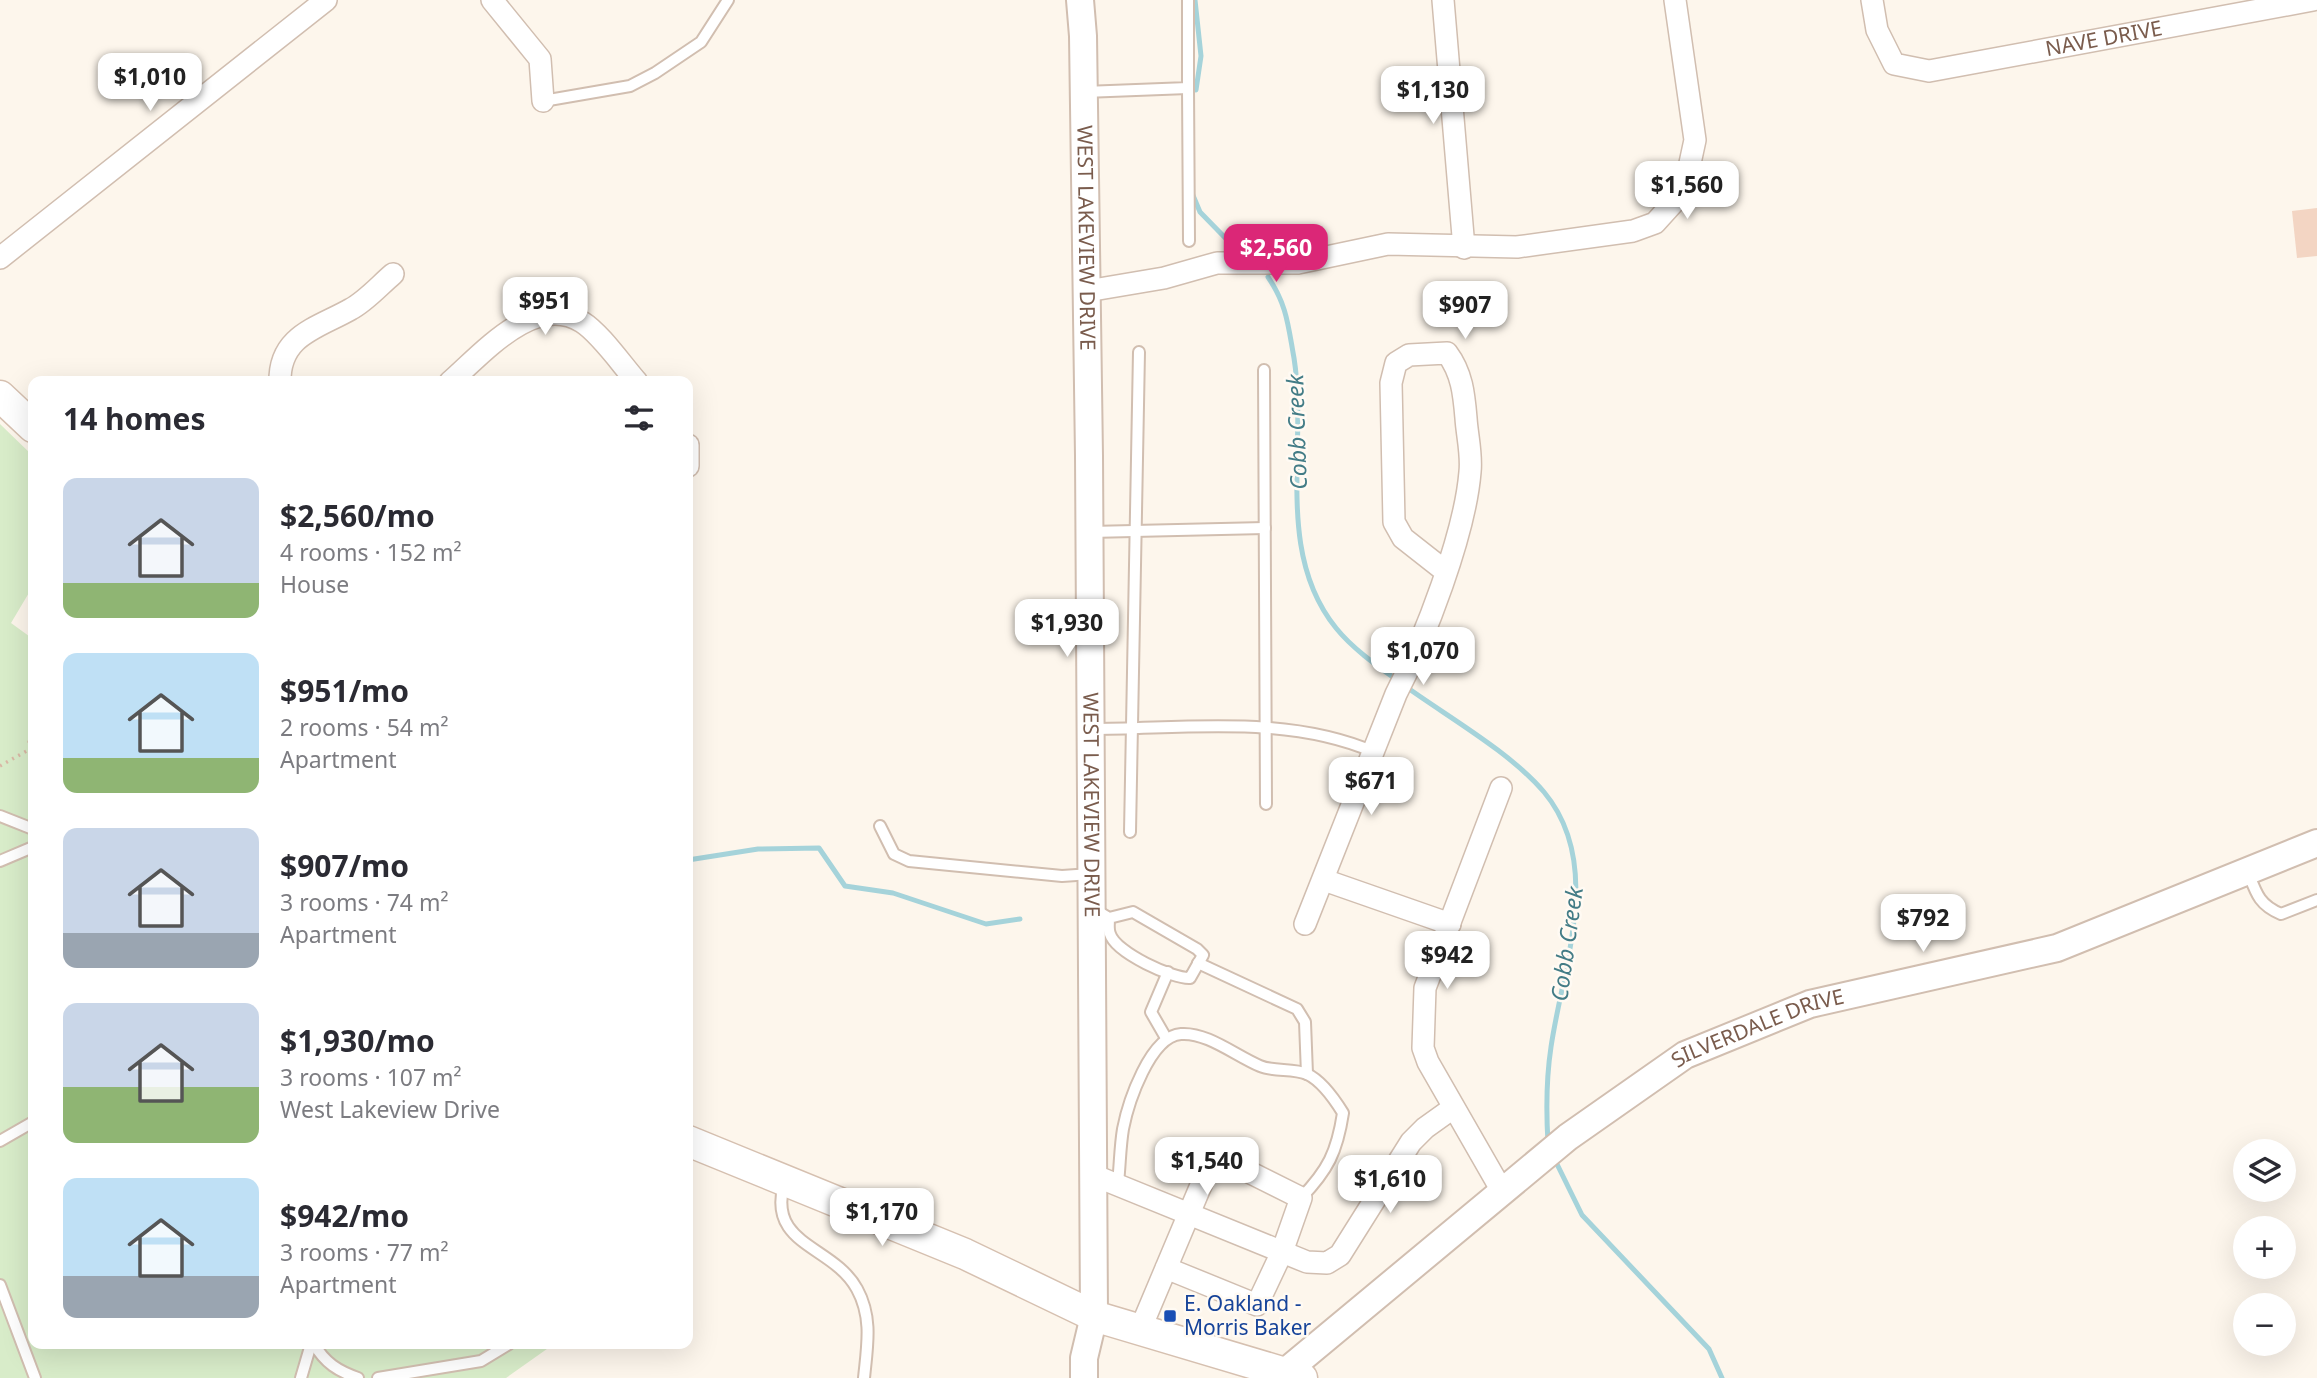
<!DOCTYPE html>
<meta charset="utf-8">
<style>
body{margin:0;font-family:"Noto Sans",sans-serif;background:#f2f2f3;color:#2b2b33;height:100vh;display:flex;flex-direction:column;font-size:26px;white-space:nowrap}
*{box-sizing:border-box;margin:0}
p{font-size:23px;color:#7c7c81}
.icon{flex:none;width:38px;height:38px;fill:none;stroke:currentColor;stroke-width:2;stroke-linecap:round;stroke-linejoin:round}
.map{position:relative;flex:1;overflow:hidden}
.details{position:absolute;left:28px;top:376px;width:665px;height:973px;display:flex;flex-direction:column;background:#fff;border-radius:14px;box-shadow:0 7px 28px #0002}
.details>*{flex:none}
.controls{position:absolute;left:2233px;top:1139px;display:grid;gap:14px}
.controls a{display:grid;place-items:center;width:63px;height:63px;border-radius:50%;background:#fff;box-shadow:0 7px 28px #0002;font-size:35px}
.price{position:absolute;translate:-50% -60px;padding:0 16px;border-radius:14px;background:#fff;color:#222;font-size:23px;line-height:46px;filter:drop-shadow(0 2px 4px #0008)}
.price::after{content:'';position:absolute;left:50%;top:42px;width:21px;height:16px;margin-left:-10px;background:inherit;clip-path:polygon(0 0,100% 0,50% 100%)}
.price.active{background:#db2777;color:#fff}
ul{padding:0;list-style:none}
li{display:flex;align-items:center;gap:21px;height:175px;padding:0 35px}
li span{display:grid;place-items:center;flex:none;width:196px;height:140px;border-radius:14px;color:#555}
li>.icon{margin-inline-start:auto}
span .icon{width:84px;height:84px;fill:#fffc;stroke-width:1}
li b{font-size:30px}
h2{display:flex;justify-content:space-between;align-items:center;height:84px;padding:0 35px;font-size:30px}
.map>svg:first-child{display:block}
.green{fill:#d8ecc9}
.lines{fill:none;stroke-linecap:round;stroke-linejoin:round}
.stream{stroke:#a5d3da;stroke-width:5}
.building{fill:#f3d5c3}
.service-casing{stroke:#d1beb0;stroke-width:14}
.minor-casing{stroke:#d1beb0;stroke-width:24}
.tertiary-casing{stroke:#d1beb0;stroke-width:30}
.secondary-casing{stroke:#d6c0b0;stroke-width:33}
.path{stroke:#d9b8a5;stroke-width:3.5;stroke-dasharray:2 5;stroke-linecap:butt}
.service{stroke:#fff;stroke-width:10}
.minor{stroke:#fff;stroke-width:21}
.tertiary{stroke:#fff;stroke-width:26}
.secondary{stroke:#fff;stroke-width:30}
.transit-dot{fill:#1a4fb4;stroke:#fffaf3;stroke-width:2.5}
.labels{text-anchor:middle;stroke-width:5;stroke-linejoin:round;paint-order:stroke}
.street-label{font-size:21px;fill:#7a5c4d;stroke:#fffaf3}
.transit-label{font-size:21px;fill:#164399;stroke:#fffaf3;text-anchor:start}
.water-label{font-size:23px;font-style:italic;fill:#437c86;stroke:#fffaf3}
</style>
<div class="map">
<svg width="2317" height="1378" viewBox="0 0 2317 1378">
<rect width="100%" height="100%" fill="#fdf6ec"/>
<path class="green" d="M0,424L33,456V586L11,623L33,639V1344H554L506,1378H0Z"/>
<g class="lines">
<g class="stream">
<path d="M1195,0L1201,56L1196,90"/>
<path d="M1192,193L1200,212L1238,251"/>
<path d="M1268,277C1287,305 1288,325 1294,358C1308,447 1274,551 1336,628C1352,648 1376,665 1397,680"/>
<path d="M1405,686C1448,717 1510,752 1544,792C1604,864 1563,965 1551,1047C1546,1080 1546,1110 1548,1143"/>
<path d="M688,860L758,849L819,848L845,886L893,893L986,924L1020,919"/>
<path d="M1554,1158L1582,1215L1709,1349L1722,1378"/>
</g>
</g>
<path class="building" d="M2317,208V256L2297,258L2292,211Z"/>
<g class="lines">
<defs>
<g id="service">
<path d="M1188,88L1189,241"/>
<path d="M1084,92L1188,88V0"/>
<path d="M543,101L630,86L655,73L701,42L728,0"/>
<path d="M1264,370L1266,804"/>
<path d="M1090,532L1265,528"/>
<path d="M1091,729C1185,729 1286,714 1374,752"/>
<path d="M0,816L33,829"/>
<path d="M880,826L894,854L909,861L1062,876L1091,874"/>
<path d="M1130,832L1139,352"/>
<path d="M0,861L33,847"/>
<path d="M2248,872C2256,893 2259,905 2281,914L2317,900"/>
<path d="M1094,909L1109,918C1109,923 1108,930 1110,934C1116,953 1173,979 1190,978L1203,955L1197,949L1133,912L1109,918"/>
<path d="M1198,963L1297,1009L1305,1022L1307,1074"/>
<path d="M1166,1038L1151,1012L1168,972"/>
<path d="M0,1141L33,1122"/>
<path d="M1118,1183C1120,1165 1120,1147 1123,1129C1128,1103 1150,1036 1181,1034C1207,1032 1236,1056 1260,1066C1274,1072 1293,1068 1307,1074C1322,1081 1335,1100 1343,1113C1337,1152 1328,1170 1301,1198"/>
<path d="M784,1184C767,1246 833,1245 857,1289C873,1318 867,1347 864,1378"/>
<path d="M0,1285L35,1378"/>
<path d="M314,1344C325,1363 338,1371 358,1378"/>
<path d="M301,1378L311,1344"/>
<path d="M378,1378L481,1361L509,1344"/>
</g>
<g id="minor">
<path d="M492,0L540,59L543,101"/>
<path d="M1443,0L1464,248"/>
<path id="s1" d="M1872,0L1877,30L1894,64L1929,71L2313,0"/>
<path d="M0,258L326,0"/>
<path d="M1087,291L1164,278L1217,263H1298L1388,244L1517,247L1633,231L1655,223L1684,191L1695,140L1675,0"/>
<path d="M280,382C279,335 318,328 351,309C366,301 380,285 393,274"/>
<path d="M450,382C483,353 535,292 582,322C600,333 622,365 637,382"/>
<path d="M688,445V466"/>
<path d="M1501,788L1425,988L1423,1048L1428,1062L1502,1191"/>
<path d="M1324,880L1450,924"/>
<path d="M1305,924L1396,694C1425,638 1465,534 1470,472C1472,454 1467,435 1466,418C1464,394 1462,373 1447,353L1409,355L1396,363L1391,383L1394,522L1403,538L1445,571"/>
<path d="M1093,1175L1307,1262L1327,1263L1340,1255L1411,1142L1425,1128L1453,1108"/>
<path d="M1140,1330L1207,1171L1216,1160L1237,1166L1301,1198L1282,1252L1257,1305L1166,1268"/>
</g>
<g id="tertiary">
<path id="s2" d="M1080,0L1083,36L1089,456L1094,1316L1084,1358V1378"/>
<path id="s3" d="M1284,1373L1568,1137L1685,1055L1810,1004L2057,948L2317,843"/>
</g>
<g id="secondary">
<path d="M0,396L33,427"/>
<path d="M688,1141L965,1254L1094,1316L1302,1378"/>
</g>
</defs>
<use href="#service" class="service-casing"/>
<use href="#minor" class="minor-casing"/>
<use href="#tertiary" class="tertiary-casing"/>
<use href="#secondary" class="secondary-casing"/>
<g class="path">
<path d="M33,734L29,742L33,752"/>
<path d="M0,766L30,749"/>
</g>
<use href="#service" class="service"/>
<use href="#minor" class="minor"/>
<use href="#tertiary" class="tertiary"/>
<use href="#secondary" class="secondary"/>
</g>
<rect class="transit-dot" x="1163" y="1309" width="14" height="14" rx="3.5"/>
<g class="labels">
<g class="street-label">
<text dy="7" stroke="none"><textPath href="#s1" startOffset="282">NAVE DRIVE</textPath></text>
<text dy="7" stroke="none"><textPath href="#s2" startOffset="238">WEST LAKEVIEW DRIVE</textPath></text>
<text dy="7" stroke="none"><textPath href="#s2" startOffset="805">WEST LAKEVIEW DRIVE</textPath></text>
<text dy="7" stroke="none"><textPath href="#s3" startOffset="590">SILVERDALE DRIVE</textPath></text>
</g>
<g class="transit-label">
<text x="1184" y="1311">E. Oakland -<tspan x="1184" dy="24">Morris Baker</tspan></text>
</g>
<g class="water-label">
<text transform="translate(1297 432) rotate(-92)" y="8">Cobb Creek</text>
<text transform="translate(1567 944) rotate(-82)" y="8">Cobb Creek</text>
</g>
</g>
</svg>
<div class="controls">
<a><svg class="icon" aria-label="layers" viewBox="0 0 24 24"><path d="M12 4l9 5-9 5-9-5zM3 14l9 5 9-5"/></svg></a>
<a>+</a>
<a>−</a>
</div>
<b class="price" style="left:150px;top:113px">$1,010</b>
<b class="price" style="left:1433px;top:126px">$1,130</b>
<b class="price" style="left:1687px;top:221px">$1,560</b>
<b class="price active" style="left:1276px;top:284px">$2,560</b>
<b class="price" style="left:545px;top:337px">$951</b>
<b class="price" style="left:1465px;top:341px">$907</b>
<b class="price" style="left:1067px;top:659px">$1,930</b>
<b class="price" style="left:1423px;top:687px">$1,070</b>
<b class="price" style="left:1371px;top:817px">$671</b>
<b class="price" style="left:1923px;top:954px">$792</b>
<b class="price" style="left:1447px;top:991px">$942</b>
<b class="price" style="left:1207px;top:1197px">$1,540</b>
<b class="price" style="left:1390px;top:1215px">$1,610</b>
<b class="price" style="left:882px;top:1248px">$1,170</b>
<section class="details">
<h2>14 homes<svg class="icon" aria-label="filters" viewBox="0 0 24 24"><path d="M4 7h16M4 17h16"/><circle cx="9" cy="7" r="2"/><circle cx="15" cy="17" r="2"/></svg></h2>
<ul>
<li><span style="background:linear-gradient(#c9d6e8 75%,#8fb573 0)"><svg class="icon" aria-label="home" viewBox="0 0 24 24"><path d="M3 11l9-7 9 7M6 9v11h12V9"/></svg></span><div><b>$2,560/mo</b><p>4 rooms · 152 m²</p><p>House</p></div></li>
<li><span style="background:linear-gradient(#bfe0f5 75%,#8fb573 0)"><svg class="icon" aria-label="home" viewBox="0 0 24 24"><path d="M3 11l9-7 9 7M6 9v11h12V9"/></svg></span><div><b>$951/mo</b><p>2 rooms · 54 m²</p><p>Apartment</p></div></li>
<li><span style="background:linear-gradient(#c9d6e8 75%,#9aa5b1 0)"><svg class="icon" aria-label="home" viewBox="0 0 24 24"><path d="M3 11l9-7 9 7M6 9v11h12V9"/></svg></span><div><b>$907/mo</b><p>3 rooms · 74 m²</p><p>Apartment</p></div></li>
<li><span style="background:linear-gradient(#c9d6e8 60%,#8fb573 0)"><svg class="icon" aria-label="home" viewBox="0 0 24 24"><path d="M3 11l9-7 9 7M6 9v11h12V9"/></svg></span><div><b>$1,930/mo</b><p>3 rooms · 107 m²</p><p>West Lakeview Drive</p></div></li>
<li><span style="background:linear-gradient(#bfe0f5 70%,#9aa5b1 0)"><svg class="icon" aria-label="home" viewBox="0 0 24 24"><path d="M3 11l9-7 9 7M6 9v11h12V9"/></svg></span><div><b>$942/mo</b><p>3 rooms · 77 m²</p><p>Apartment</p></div></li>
</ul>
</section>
</div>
